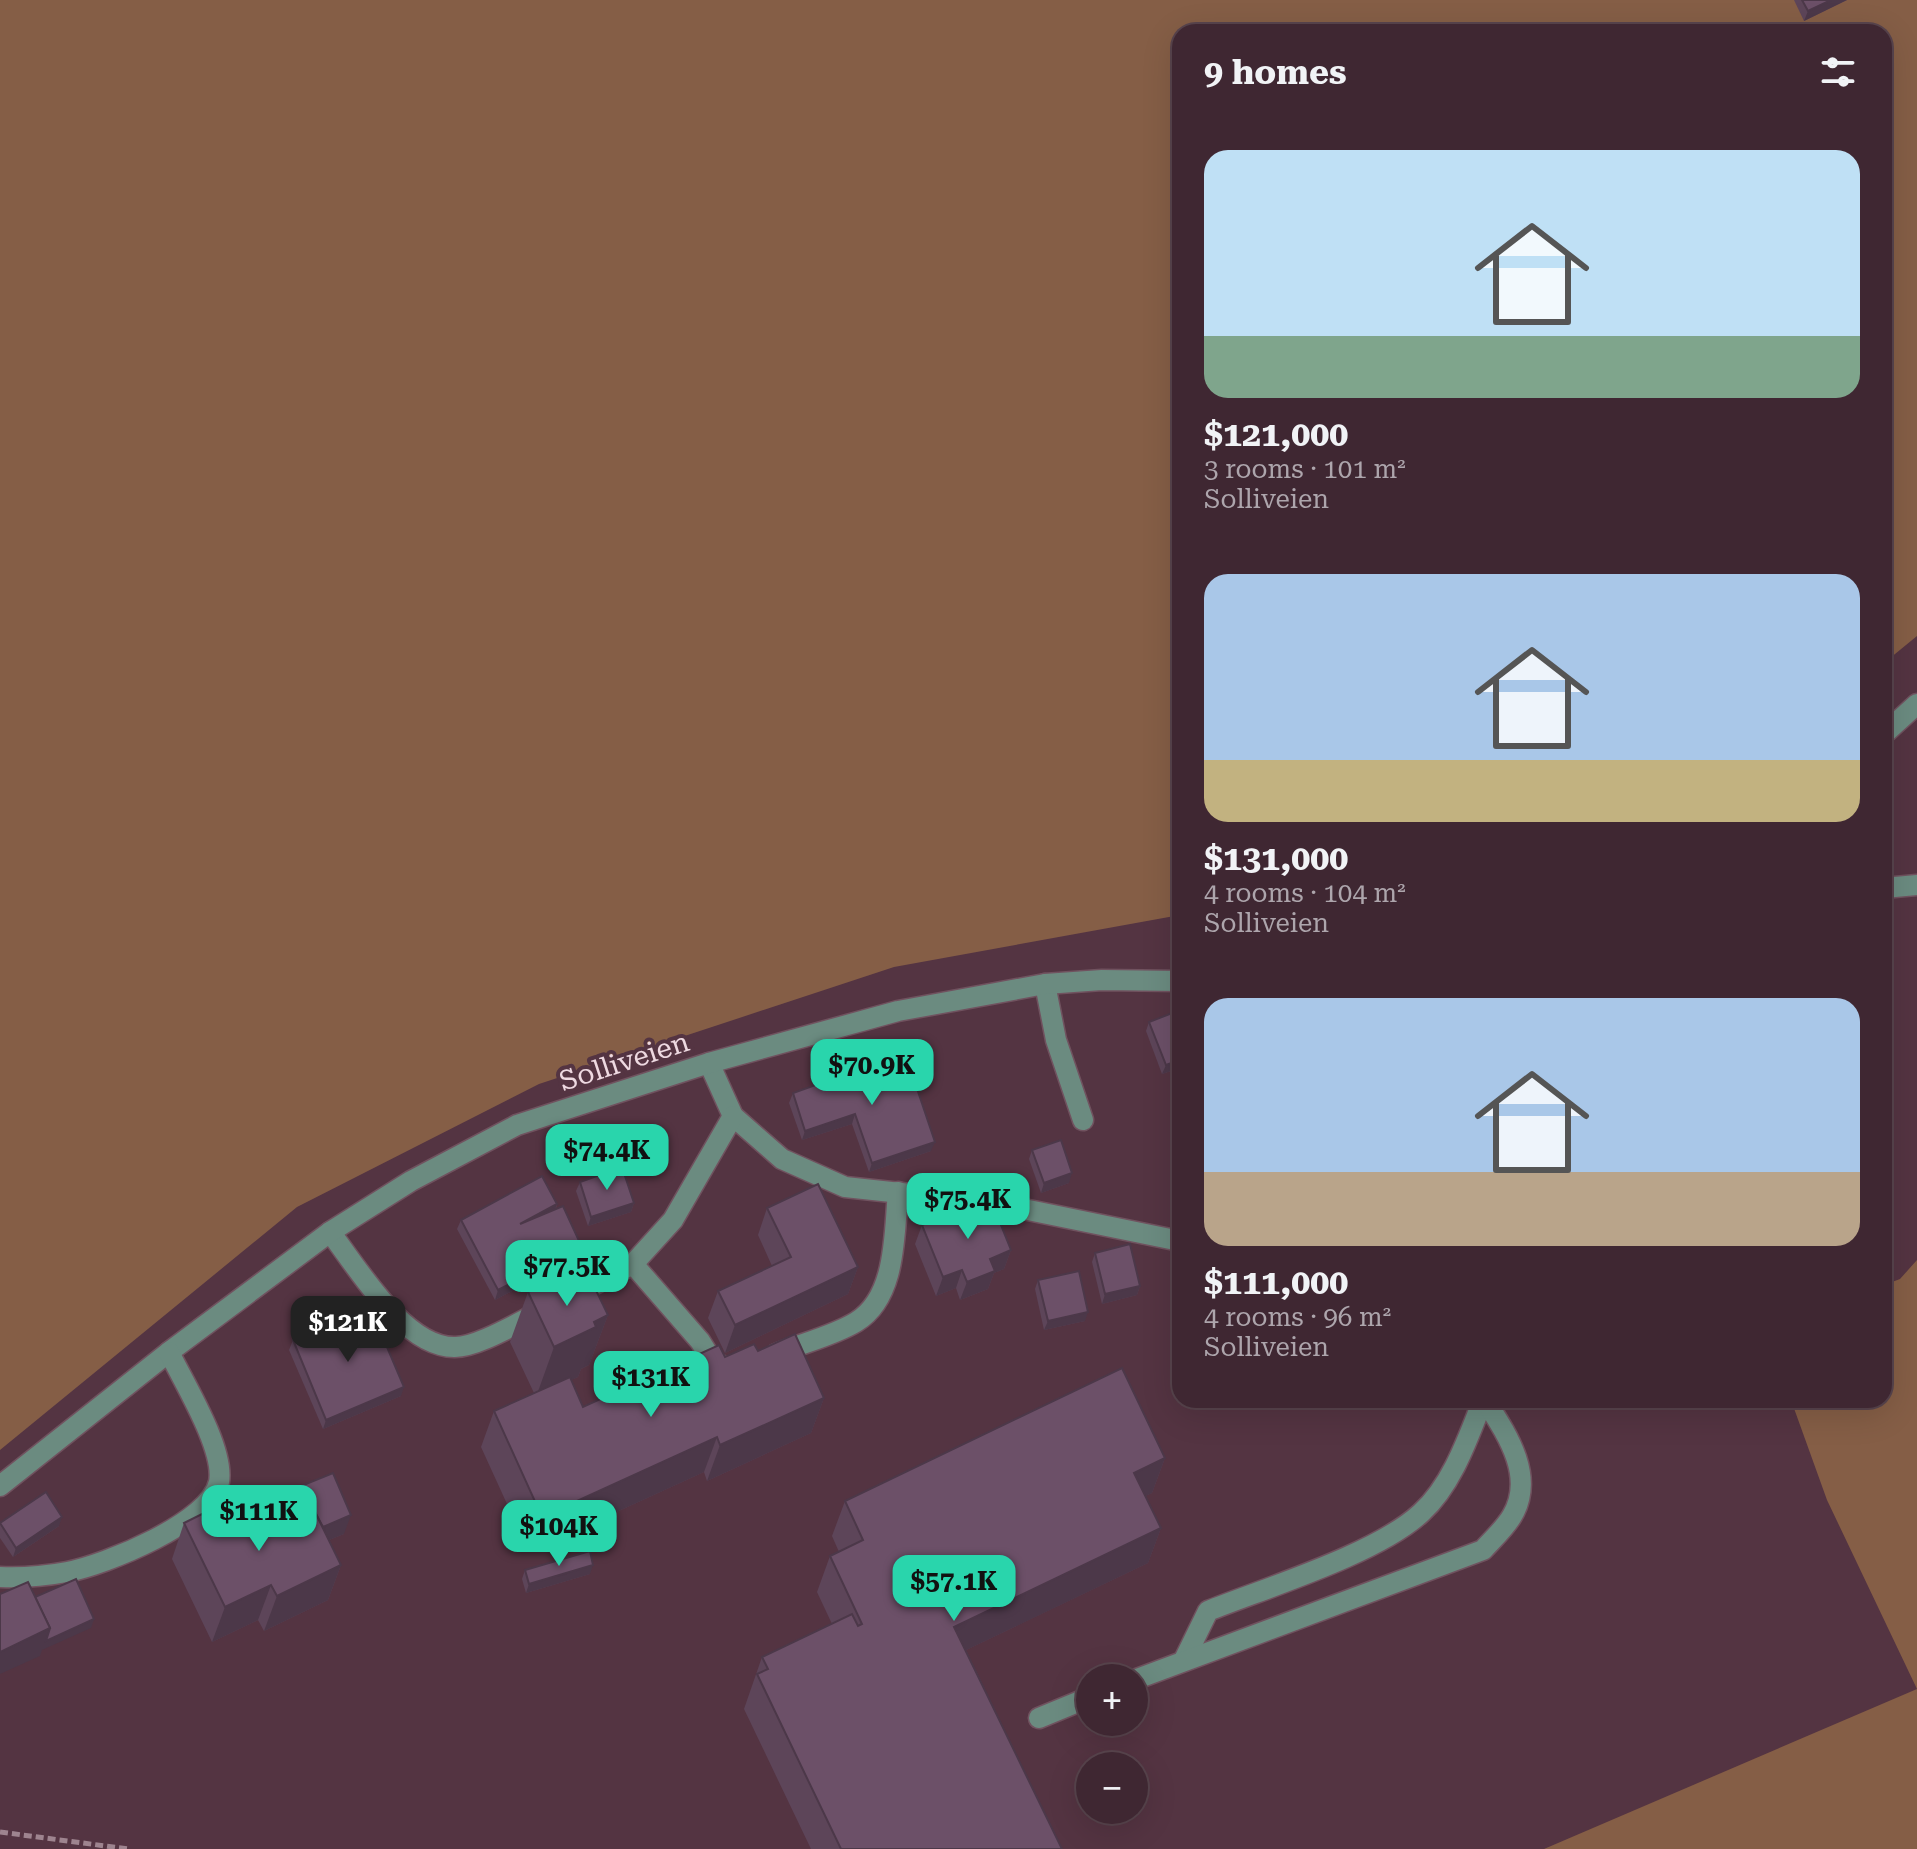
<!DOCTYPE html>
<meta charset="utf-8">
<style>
body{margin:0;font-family:"Roboto Serif",serif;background:#462f3a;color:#f1f3f6;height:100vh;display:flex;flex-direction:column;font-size:30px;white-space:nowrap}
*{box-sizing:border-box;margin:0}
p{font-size:26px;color:#ada5ac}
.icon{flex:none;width:44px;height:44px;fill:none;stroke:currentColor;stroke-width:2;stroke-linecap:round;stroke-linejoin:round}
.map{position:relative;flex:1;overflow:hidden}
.panel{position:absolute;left:1172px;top:24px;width:720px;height:1384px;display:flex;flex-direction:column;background:#3f2732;border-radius:24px;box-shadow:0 8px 32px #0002,0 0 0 2px #58444d}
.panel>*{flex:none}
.controls{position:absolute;left:1076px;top:1664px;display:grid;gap:16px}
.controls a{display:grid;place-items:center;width:72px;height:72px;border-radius:50%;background:#3f2732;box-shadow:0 8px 32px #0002,0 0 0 2px #58444d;font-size:40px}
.price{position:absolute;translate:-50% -68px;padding:0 18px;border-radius:16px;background:#29d5ac;color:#111;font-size:26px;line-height:52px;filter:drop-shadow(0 2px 4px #0008)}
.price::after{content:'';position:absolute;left:50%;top:48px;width:24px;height:18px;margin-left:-12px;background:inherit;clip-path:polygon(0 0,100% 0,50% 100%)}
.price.active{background:#222;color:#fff}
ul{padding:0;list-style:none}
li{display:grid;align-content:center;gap:16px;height:424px;padding:0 32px}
li span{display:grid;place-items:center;height:248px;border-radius:24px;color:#555}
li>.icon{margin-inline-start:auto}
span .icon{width:144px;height:144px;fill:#fffc;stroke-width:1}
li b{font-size:34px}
h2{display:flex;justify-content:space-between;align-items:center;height:96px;padding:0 32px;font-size:34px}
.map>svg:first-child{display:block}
.green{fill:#855e46}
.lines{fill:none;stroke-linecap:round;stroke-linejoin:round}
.minor-casing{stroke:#70525f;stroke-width:23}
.path{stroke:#9e848f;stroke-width:5;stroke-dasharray:8 4;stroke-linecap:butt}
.minor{stroke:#6b8b80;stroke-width:20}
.wall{fill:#5d4559}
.shaded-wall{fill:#4c3849}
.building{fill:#6c5068;stroke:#4c3849;stroke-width:2}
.labels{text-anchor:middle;stroke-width:8;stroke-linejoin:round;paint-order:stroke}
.street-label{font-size:28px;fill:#eed9e1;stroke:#543442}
</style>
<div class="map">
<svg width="1917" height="1849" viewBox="0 0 1917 1849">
<rect width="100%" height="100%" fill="#543442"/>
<g class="green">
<path d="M0,0H1917V636L1884,663V32H1180V915L894,967L539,1084L297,1207L0,1450Z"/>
<path d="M1917,1260V1849H1544L1917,1689L1827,1500L1791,1400H1884V1285L1900,1279Z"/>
</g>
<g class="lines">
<defs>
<g id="minor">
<path d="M1884,734L1917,704"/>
<path d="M1884,888L1917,885"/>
<path d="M1045,984L1056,1040L1083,1120"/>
<path d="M709,1063L733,1116L782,1159L845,1187L994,1203L1180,1241"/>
<path d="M330,1232C358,1268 404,1347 454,1347C476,1348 519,1322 540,1312"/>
<path d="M633,1264L700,1341L715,1365L723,1366"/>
<path d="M572,1296L633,1264L673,1220L733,1116"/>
<path d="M776,1354C802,1343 833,1336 856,1322C897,1297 894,1233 898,1192"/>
<path d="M0,1486L169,1352L330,1232L411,1181L517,1125L709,1063L898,1011L1045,984L1102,980L1180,981"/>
<path d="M0,1577C22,1578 45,1576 67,1572C105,1565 211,1522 219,1482C225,1449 184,1383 169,1352"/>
<path d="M1184,1660L1208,1611C1265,1588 1377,1554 1421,1513C1452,1485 1468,1438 1483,1400"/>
<path d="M1134,1680L1483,1550C1493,1539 1505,1528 1512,1516C1536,1476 1506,1433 1485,1400"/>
<path d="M1039,1718L1090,1697"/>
</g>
</defs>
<use href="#minor" class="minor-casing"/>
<path class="path" d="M0,1832L128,1849"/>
<use href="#minor" class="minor"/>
</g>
<g class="wall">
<path d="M1794,0H1847L1804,21Z"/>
<path d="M1149,1022L1180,1068L1162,1074L1146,1031Z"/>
<path d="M905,1053L931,1151L869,1172L852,1124L802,1140L789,1103L793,1093Z"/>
<path d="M1032,1150L1069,1183L1041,1193L1029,1159Z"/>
<path d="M580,1182L634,1203L631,1212L588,1226L576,1191Z"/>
<path d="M557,1204L556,1209L580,1243L576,1252L574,1253L571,1260L495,1300L457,1229L461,1220Z"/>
<path d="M767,1208L858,1267L848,1294L725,1353L708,1318L718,1291L772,1266L758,1235Z"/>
<path d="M922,1225L1011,1250L1004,1269L994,1273L988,1289L960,1300L956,1288L936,1296L915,1244Z"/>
<path d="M1095,1253L1140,1286L1137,1295L1102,1304L1092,1262Z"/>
<path d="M1038,1280L1085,1321L1044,1330L1035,1289Z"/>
<path d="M578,1288L608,1315L589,1365L581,1369L578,1377L571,1380L583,1407L725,1357L758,1351L824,1398L811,1433L707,1481L704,1472L529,1552L481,1447L494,1411L534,1393L510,1342L528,1292Z"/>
<path d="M293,1340L401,1396L323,1429L289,1350Z"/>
<path d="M1165,1458L1152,1493L1145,1496L1161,1528L1148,1563L966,1650L1062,1849H811L744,1709L762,1657L832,1624L817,1592L830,1556L839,1552L832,1536L845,1501Z"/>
<path d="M296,1488L344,1534L329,1540L341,1565L328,1600L264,1631L258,1620L212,1642L172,1559L184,1523L249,1532L271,1534L291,1524L286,1512Z"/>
<path d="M0,1523L59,1526L13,1557L0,1538Z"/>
<path d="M525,1570L590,1574L526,1593L522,1579Z"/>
</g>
<g class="shaded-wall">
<path d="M1831,0H1847L1804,21L1808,11Z"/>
<path d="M1180,1060V1068L1162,1074L1166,1065Z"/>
<path d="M855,1114L852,1124L802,1140L805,1131Z"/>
<path d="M935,1142L931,1151L869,1172L872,1163Z"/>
<path d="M1072,1173L1069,1183L1041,1193L1044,1183Z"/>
<path d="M634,1203L631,1212L588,1226L591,1217Z"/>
<path d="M557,1204L554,1213L520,1224Z"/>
<path d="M580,1243L576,1252L574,1253L571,1260L495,1300L498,1290L572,1246Z"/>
<path d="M1011,1250L1004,1269L994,1273L988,1289L960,1300L967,1282L990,1259Z"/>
<path d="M858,1267L848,1294L725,1353L735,1325Z"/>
<path d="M962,1270L956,1288L936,1296L943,1277Z"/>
<path d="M1140,1286L1137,1295L1102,1304L1105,1294Z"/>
<path d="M1088,1312L1085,1321L1044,1330L1048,1321Z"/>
<path d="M608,1315L589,1365L581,1369L578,1377L536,1397L554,1347L594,1322Z"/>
<path d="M404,1387L401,1396L323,1429L326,1420Z"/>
<path d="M824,1398L811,1433L707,1481L720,1445Z"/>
<path d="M717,1437L704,1472L529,1552L542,1517Z"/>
<path d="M1165,1458L1152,1493L1121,1508L1134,1473Z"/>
<path d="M351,1515L344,1534L307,1549L314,1531Z"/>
<path d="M62,1517L59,1526L13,1557L16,1548Z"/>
<path d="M1161,1528L1148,1563L941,1662L954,1627Z"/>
<path d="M341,1565L328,1600L264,1631L277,1596Z"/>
<path d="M593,1565L590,1574L526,1593L529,1584Z"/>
<path d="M271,1585L258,1620L212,1642L225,1607Z"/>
<path d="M94,1619L91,1628L42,1650L40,1656L0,1674V1652L50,1628Z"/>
</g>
<g class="building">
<path d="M1802,0H1831L1808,11Z"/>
<path d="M1180,1010V1060L1166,1065L1149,1022Z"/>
<path d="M905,1053L935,1142L872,1163L855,1114L805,1131L793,1093Z"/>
<path d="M1061,1140L1072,1173L1044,1183L1032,1150Z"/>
<path d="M622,1167L634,1203L591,1217L580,1182Z"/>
<path d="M542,1176L557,1204L520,1224L563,1206L580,1243L572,1246L575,1250L498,1290L461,1220Z"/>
<path d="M818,1184L858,1267L735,1325L718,1291L791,1257L767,1208Z"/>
<path d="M990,1198L1011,1250L990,1259L995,1271L967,1282L962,1270L943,1277L922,1225Z"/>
<path d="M1130,1244L1140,1286L1105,1294L1095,1253Z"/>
<path d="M1079,1271L1088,1312L1048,1321L1038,1280Z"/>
<path d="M570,1272L578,1288L592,1282L608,1315L594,1322L596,1327L554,1347L528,1292Z"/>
<path d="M370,1307L404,1387L326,1420L293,1340Z"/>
<path d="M795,1334L824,1398L720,1445L717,1437L542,1517L494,1411L570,1377L583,1407L719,1345L725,1357L754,1344L758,1351Z"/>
<path d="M1122,1368L1165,1458L1134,1473L1161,1528L954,1627L1062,1849H841L757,1674L768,1669L762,1657L852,1614L858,1626L862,1624L830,1556L863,1540L845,1501Z"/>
<path d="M333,1473L351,1515L323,1527L315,1512L308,1516L307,1515L303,1517L293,1494L298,1492L296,1488Z"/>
<path d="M46,1492L62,1517L16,1548L0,1523Z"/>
<path d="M232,1499L249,1532L266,1523L271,1534L315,1512L341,1565L277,1596L271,1585L225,1607L184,1523Z"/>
<path d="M590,1551L593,1565L529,1584L525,1570Z"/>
<path d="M76,1579L94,1619L46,1641L50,1628L35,1597Z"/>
<path d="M28,1582L50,1628L0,1652V1594Z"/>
</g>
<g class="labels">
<g class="street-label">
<text transform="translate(624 1061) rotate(-18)" y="10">Solliveien</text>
</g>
</g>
</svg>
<div class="controls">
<a>+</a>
<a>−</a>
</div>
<b class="price" style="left:872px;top:1107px">$70.9K</b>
<b class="price" style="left:607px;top:1192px">$74.4K</b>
<b class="price" style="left:968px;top:1241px">$75.4K</b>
<b class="price" style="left:567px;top:1308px">$77.5K</b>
<b class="price active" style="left:348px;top:1364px">$121K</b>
<b class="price" style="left:651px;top:1419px">$131K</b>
<b class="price" style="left:259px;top:1553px">$111K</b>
<b class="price" style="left:559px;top:1568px">$104K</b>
<b class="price" style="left:954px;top:1623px">$57.1K</b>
<section class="panel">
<h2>9 homes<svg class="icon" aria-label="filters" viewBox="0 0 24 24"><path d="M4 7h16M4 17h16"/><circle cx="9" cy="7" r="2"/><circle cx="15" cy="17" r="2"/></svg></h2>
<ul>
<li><span style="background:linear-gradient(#bfe0f5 75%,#7fa58c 0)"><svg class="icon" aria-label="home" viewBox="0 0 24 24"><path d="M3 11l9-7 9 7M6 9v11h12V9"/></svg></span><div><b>$121,000</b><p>3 rooms · 101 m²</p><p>Solliveien</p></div></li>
<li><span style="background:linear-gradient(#a9c7e8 75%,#c2b280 0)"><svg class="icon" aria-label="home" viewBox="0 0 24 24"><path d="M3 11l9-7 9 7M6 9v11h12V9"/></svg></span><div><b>$131,000</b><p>4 rooms · 104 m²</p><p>Solliveien</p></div></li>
<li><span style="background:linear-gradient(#a9c7e8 70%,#b9a48a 0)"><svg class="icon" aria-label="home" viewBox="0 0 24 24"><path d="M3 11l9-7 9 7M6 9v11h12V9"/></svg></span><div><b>$111,000</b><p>4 rooms · 96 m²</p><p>Solliveien</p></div></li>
</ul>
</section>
</div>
